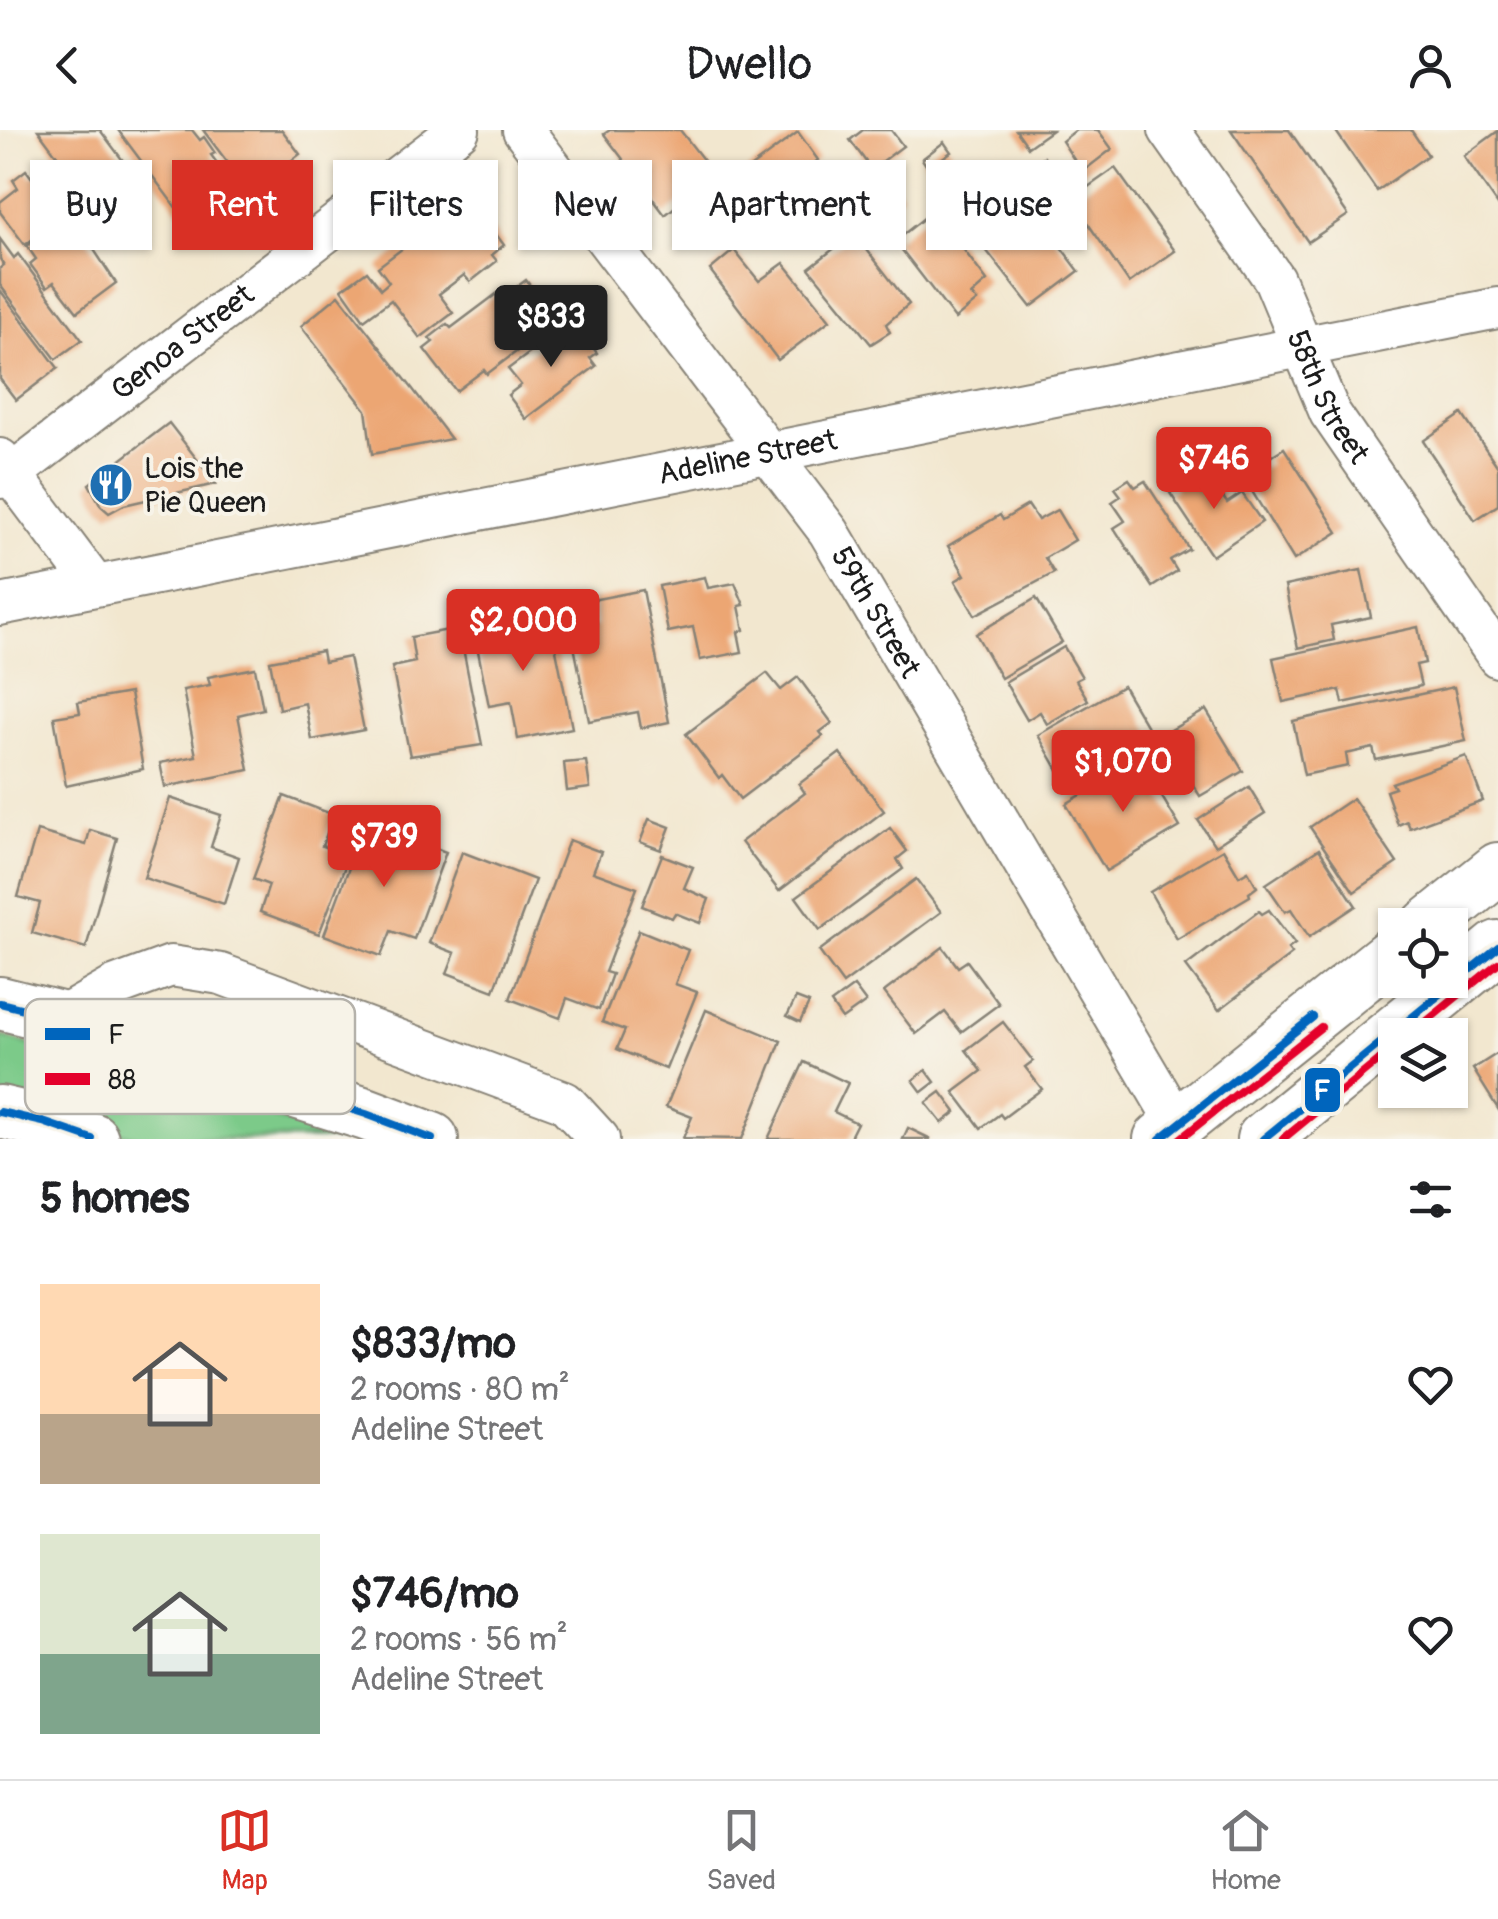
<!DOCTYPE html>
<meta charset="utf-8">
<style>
body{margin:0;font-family:Pangolin,sans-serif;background:#f6f6f6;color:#202124;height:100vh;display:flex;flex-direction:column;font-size:38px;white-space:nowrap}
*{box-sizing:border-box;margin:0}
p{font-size:32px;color:#757577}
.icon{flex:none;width:55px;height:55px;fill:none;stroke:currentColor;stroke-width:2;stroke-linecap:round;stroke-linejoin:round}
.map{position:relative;height:1009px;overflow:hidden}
.panel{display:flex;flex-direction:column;background:#fff;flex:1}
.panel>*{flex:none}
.guide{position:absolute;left:30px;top:30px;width:1440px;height:90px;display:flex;gap:20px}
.buttons{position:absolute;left:1378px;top:778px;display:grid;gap:20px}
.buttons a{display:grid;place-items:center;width:90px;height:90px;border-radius:0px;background:#fff;box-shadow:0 2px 8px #0004;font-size:50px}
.price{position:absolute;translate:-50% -85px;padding:0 22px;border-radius:10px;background:#d93025;color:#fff;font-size:32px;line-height:65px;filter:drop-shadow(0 2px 5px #0008)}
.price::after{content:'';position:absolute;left:50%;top:60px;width:30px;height:22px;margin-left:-15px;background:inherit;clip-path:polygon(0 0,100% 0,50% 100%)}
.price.current{background:#222;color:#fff}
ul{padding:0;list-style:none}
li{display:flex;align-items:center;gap:30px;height:250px;padding:0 40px}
li span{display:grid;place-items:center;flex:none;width:280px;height:200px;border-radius:0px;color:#555}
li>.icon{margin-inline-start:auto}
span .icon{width:120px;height:120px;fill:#fffc;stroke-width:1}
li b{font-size:42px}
h2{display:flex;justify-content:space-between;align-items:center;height:120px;padding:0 40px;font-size:42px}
.chip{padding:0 35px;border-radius:0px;background:#fff;box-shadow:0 2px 8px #0004;font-size:35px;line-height:90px}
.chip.current{background:#d93025;color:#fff}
header{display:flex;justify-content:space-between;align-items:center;height:130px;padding:0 40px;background:#fff;font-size:45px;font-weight:600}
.menu{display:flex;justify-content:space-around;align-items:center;height:140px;border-top:2px solid #e0e0e0;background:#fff;font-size:28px;color:#757577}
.menu a{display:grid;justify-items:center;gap:5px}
.menu .current{color:#d93025}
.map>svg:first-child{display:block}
.green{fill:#7cca89;stroke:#4c7352;stroke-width:2.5}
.building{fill:#eca673}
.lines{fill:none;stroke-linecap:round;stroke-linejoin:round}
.minor-casing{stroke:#878276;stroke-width:44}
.major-casing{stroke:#878276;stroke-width:56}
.minor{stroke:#fff;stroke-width:40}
.major{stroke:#fff;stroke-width:52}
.bus-1-casing{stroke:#f7f3e8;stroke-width:15}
.bus-2-casing{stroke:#f7f3e8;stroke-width:15}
.bus-1{stroke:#0065bd;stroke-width:8}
.bus-2{stroke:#e4002b;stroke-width:8}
.labels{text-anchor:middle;stroke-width:8;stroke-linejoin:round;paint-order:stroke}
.street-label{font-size:30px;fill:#1c1c1c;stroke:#f7f3e8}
.poi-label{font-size:30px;fill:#1c1c1c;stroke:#f7f3e8;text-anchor:start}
.key{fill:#f7f3e8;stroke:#b5b2ab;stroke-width:2.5}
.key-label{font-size:28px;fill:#1c1c1c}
.line-badge{stroke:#f7f3e8;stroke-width:4}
.badge-label{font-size:28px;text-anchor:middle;font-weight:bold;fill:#fff}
</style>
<header><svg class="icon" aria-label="back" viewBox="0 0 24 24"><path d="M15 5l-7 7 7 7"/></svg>Dwello<svg class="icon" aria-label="person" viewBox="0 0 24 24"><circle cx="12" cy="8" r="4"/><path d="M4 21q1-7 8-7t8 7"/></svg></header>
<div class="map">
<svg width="1498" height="1009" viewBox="0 0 1498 1009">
<rect width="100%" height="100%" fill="#f7f3e8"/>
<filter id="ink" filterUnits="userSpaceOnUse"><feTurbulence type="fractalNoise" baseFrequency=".01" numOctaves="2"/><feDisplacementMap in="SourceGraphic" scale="20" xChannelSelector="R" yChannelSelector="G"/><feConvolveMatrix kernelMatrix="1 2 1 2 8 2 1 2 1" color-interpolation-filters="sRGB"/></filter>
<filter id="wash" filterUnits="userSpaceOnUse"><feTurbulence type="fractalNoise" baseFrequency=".0048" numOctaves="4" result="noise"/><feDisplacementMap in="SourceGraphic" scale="40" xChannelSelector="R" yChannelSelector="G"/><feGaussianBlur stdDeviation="2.25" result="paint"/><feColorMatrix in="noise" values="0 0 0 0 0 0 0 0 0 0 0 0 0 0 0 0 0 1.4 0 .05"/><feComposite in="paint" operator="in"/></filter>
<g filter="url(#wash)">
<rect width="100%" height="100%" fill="#f2e7cf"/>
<path class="green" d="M0,905L321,1001L342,1009H140L0,972Z"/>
<g id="blocks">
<g class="building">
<path d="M38,0H100L148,64L108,94Z"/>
<path d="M118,0H192L200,10L204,7L215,23L211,25L243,68L195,103Z"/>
<path d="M203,0H282L300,24L250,62Z"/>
<path d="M610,0H680L715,45L665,85L604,4Z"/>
<path d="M863,0H891L903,16L879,34L902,65L865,93L842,63L872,40L850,10Z"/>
<path d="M1016,0H1052L1028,17Z"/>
<path d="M1076,0H1098L1112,19L1082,42L1062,11Z"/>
<path d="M1231,0H1289L1348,85L1308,112Z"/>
<path d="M1335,0H1411L1428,25L1377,61Z"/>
<path d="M1498,1V75L1464,26Z"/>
<path d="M798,2L818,30L718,109L698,81L734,53L738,60L749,52L743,43Z"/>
<path d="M944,12L951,22L928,38L922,29Z"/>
<path d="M1044,27L1057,44L1045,52L1032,35Z"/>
<path d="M983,37L999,58L1010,50L1079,141L1031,177L964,92L968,89L961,77L954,81L944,67Z"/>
<path d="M1115,38L1175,121L1129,153L1071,69Z"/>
<path d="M818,39L830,56L811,71L798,54Z"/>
<path d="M26,40L32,48L38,44L67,83L25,115L0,82V72L18,58L13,50Z"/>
<path d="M469,68L504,115L492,125L497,131L470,152L464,145L439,164L453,183L420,208L391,170L364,190L342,159L367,141L381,159L389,152L378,137Z"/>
<path d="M934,80L987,151L971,165L977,171L955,189L895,111Z"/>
<path d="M63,89L77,108L83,103L116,153L77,182L54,152L47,157L30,134L36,129L27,116Z"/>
<path d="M854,103L909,174L886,194L890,202L871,214L809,138Z"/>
<path d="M0,109L14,128L18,124L82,210L56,229L0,155V138L4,135L0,129Z"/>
<path d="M734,120L759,151L784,133L830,190L778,230L710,140Z"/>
<path d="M526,150L557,191L487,244L484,240L456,261L424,219L433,212L429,208L447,194L451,198L499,162L503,167Z"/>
<path d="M0,160L58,238L16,270L0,249Z"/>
<path d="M339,165L405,249L451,309L372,324L366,280L301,196Z"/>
<path d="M566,196L570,200L574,197L583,210L586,208L597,223L590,228L596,236L526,289L508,265L521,255L508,239Z"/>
<path d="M1462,284L1498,337V375L1475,390L1423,311Z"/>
<path d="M169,293L216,354L124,375L109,383L101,376L89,354Z"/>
<path d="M1284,318L1338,402L1294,430L1245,350L1270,334L1267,329Z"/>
<path d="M1206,341L1227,373L1242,363L1262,392L1212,426L1170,363L1176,359L1174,355L1191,343L1194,349Z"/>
<path d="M1129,349L1135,357L1145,351L1189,419L1170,430L1177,441L1152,457L1114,398L1125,391L1112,372L1121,366L1115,358Z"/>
<path d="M1028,375L1038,390L1057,380L1075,410L1045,428L1054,443L975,485L955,451L965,445L948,416L1000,385L1003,390Z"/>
<path d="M1361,440L1371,487L1331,495L1334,510L1298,518L1285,456Z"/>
<path d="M705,447L708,458L735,453L744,475L739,476L744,500L738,502L742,522L700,530L693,497L668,502L659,456Z"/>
<path d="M643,460L669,592L641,598L638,582L589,591L571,501L597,496L592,470Z"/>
<path d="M1036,468L1062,512L1001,548L976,504Z"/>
<path d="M521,481L526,504L552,500L572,598L518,609L511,572L489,576L472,491Z"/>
<path d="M1418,497L1425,533L1416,535L1421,556L1343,573L1340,560L1283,572L1273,528Z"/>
<path d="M459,498L482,615L410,626L392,537L415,532L411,507Z"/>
<path d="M1064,517L1082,547L1076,550L1088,570L1047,594L1040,582L1027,590L1005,552Z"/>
<path d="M322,521L324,532L349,527L364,600L312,610L305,573L279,579L270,531Z"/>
<path d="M255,538L263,579L238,585L249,640L165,657L160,633L196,626L183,560L210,555L208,547Z"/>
<path d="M767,543L781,560L798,547L832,593L820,602L823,606L740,669L722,645L719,648L686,604Z"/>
<path d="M1123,556L1150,602L1065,652L1038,605Z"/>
<path d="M1454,557L1466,611L1376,630L1373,618L1346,624L1348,636L1304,645L1293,591Z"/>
<path d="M130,563L143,639L66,656L54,587L80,583L78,572Z"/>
<path d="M1206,580L1243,641L1200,666L1190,650L1184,653L1172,635L1179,631L1164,604Z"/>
<path d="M840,623L884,681L779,761L741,712L805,663L799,654Z"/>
<path d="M1466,626L1483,671L1410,698L1407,691L1398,695L1386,661L1395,658L1392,653Z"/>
<path d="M1140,630L1180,697L1106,741L1066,674Z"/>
<path d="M586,631L590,658L567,661L564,633Z"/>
<path d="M1249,657L1265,683L1215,716L1198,690Z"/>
<path d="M284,666L334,685L322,716L349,726L319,804L260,782L269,755L253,749Z"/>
<path d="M170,668L221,685L211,717L239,727L224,774L144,748Z"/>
<path d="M1353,668L1397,733L1354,762L1310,697Z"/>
<path d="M649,689L670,697L661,720L640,712Z"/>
<path d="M366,692L446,722L414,809L391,801L381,826L324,805Z"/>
<path d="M890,698L907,721L897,729L903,739L820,800L796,767Z"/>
<path d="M90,700L117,708L86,818L32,803L40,773L18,767L37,701L86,715Z"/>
<path d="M569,710L601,722L593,742L637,758L605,842L612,844L599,880L567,868L560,888L510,869Z"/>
<path d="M1223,719L1239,746L1248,741L1257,757L1249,763L1250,766L1177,809L1150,762Z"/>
<path d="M1319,719L1356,776L1309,807L1291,779L1285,782L1266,754Z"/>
<path d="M462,722L535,750L494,861L447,843L455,823L429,813Z"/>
<path d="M662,725L693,737L684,758L709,769L700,793L675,783L672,788L642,776Z"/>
<path d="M916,749L941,782L843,854L819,821Z"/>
<path d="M1269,780L1295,814L1288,819L1292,824L1219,880L1186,836L1259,781L1262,784Z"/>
<path d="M639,800L688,820L675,854L697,862L666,939L617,919L625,900L602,892Z"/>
<path d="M943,817L958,837L967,831L999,874L961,902L945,882L916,904L884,862Z"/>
<path d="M854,856L866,872L842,889L831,873Z"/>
<path d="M796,868L809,873L800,892L787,886Z"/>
<path d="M706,880L781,911L742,1009L683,1008L692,987L666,977Z"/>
<path d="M1003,892L1033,931L1025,937L1042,959L1003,988L1000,984L981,998L954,962L982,941L966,920Z"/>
<path d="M1498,923V979L1473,939Z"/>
<path d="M804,932L848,953L834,982L857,993L849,1009H768Z"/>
<path d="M926,940L935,952L922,962L913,950Z"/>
<path d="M941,962L956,982L942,993L926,973Z"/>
<path d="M908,998L931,1009H903Z"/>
</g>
</g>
</g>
<g filter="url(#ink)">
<use href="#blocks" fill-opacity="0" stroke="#878276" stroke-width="2.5"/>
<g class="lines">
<defs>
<g id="minor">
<path id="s1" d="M523,0L829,402L1178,995"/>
<path id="s2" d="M1169,0L1274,149L1330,283L1498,527"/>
<path d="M0,329L94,454"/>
<path id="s3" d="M0,348L11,344L459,0"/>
<path id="s4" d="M0,475L1498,178"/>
<path d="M60,888L114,857L171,836L221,844L565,972L599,1009"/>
</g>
<g id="major">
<path d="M1428,795L1498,739"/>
<path d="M0,873L60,888L366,984L432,1009"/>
<path d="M0,982L43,992L92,1009"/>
<path d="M1160,1009L1395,821"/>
<path d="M1263,1009L1498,817"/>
</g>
</defs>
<use href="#minor" class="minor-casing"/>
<use href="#major" class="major-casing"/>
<use href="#minor" class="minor"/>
<use href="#major" class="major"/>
<defs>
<g id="bus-1">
<path d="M0,873L60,888L366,984L432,1009"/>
<path d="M0,982L43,992L92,1009"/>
<path d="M1160,1009L1313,887"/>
<path d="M1263,1009L1498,817"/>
</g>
<g id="bus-2">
<path d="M1410,905L1498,833"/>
<path d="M1180,1009L1321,897"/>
<path d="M1283,1009L1395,917"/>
</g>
</defs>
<use href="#bus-1" class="bus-1-casing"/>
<use href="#bus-2" class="bus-2-casing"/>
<use href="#bus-1" class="bus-1"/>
<use href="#bus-2" class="bus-2"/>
</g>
</g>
<defs>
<symbol id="restaurant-disc" viewBox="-11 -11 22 22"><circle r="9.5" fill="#1f6fb2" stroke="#f7f3e8"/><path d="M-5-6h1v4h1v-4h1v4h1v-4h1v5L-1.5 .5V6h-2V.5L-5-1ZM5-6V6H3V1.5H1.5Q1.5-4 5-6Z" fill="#fff"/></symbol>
</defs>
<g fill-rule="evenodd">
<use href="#restaurant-disc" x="86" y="330" width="50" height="50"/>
</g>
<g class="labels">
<g class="street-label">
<text dy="10" stroke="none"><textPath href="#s3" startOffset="228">Genoa Street</textPath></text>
<text dy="10" stroke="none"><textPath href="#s2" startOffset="312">58th Street</textPath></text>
<text dy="10" stroke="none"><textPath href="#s4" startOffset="762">Adeline Street</textPath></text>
<text dy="10" stroke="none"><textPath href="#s1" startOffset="598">59th Street</textPath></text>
</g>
<g class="poi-label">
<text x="144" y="348">Lois the<tspan x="144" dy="34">Pie Queen</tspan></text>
</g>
</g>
<rect x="25" y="869" width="330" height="115" rx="15" class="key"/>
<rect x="45" y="898" width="45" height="12" fill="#0065bd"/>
<rect x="45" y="943" width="45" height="12" fill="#e4002b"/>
<g class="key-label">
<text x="108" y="914">F</text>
<text x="108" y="959">88</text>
</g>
<rect class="line-badge" x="1303" y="936" width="39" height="48" rx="10" fill="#0065bd"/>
<g class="badge-label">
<text x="1322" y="970">F</text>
</g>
</svg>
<div class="buttons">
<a><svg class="icon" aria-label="locate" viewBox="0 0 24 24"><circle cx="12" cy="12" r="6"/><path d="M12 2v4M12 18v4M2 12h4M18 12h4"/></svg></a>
<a><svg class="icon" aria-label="layers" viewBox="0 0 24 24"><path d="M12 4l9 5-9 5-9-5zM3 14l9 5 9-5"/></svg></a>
</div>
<b class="price current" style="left:551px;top:240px">$833</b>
<b class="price" style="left:1214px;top:382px">$746</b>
<b class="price" style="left:523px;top:544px">$2,000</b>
<b class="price" style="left:1123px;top:685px">$1,070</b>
<b class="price" style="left:384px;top:760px">$739</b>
<div class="guide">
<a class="chip">Buy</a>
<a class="chip current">Rent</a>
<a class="chip">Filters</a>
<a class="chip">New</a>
<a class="chip">Apartment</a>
<a class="chip">House</a>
</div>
</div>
<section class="panel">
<h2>5 homes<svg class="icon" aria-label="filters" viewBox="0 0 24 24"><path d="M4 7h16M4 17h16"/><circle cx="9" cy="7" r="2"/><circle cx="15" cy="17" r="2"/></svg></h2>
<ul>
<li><span style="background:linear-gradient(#ffd9b3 65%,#b9a48a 0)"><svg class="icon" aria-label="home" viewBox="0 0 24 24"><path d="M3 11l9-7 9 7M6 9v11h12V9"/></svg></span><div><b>$833/mo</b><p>2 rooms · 80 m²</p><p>Adeline Street</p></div><svg class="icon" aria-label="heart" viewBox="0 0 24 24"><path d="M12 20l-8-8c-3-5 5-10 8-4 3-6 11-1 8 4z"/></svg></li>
<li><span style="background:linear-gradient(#dfe7d0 60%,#7fa58c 0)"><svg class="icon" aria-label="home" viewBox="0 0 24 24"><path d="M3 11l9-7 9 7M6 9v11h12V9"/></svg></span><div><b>$746/mo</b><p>2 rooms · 56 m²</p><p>Adeline Street</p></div><svg class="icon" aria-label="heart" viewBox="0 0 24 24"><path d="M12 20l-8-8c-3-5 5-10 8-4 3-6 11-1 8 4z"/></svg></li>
</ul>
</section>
<nav class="menu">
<a class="current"><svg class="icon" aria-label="map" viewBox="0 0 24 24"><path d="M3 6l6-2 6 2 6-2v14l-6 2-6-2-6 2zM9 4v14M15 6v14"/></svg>Map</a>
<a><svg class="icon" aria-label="saved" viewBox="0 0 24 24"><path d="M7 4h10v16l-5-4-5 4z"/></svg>Saved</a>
<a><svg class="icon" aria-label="home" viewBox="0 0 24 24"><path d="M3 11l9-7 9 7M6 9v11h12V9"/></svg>Home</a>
</nav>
